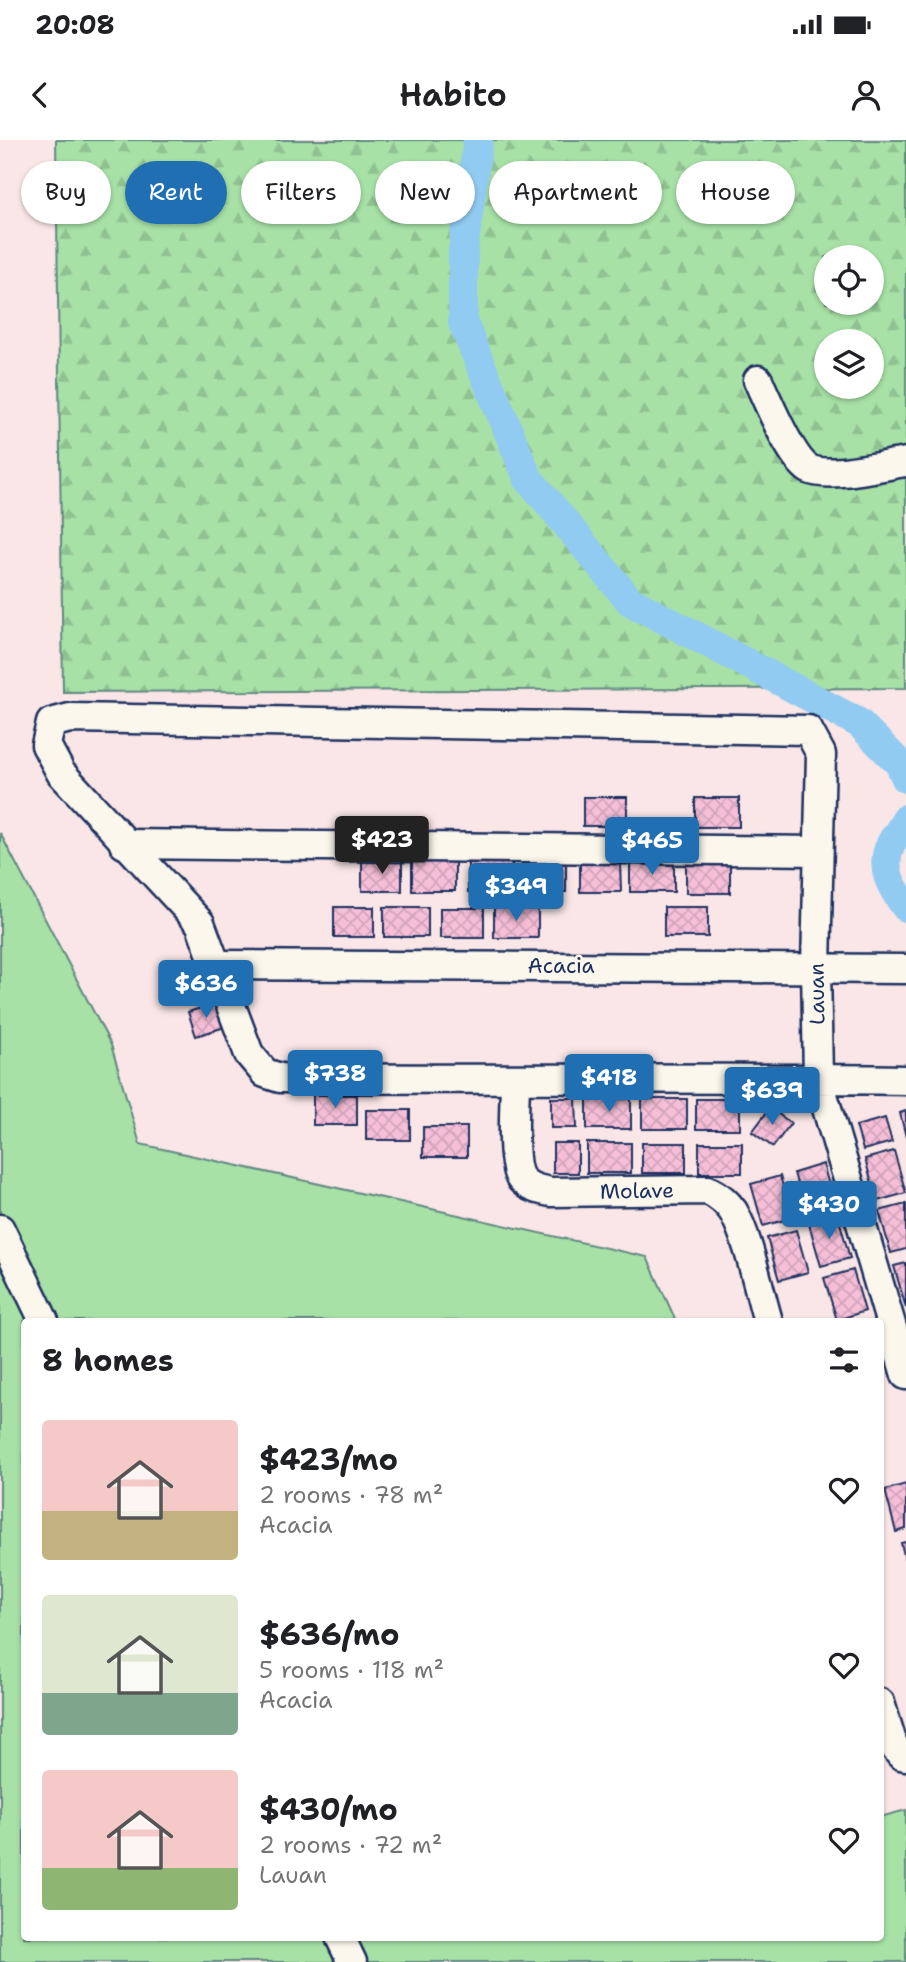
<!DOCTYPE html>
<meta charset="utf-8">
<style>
body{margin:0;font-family:"Shantell Sans",sans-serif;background:#f2f2f2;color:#202124;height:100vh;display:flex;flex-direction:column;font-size:26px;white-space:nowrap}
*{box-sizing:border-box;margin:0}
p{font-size:23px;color:#757577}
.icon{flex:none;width:38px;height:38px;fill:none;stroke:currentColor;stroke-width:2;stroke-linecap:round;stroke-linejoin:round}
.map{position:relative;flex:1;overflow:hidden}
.side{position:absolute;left:21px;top:1178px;width:863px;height:623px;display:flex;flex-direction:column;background:#fff;border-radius:7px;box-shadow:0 2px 5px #0004}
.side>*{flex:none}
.guide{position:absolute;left:21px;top:21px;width:864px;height:63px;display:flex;gap:14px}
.buttons{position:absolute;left:814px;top:105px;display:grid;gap:14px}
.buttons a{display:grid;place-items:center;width:70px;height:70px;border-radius:50%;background:#fff;box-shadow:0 2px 5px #0004;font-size:35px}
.price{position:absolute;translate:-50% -60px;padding:0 16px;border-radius:7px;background:#1f6fb2;color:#fff;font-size:23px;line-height:46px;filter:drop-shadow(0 2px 4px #0008)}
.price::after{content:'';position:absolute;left:50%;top:42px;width:21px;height:16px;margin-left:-10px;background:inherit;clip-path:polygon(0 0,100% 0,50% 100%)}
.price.current{background:#222;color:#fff}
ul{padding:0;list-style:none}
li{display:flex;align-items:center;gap:21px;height:175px;padding:0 21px}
li span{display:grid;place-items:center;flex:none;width:196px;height:140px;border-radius:7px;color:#555}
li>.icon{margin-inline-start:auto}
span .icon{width:84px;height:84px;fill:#fffc;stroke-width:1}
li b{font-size:30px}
h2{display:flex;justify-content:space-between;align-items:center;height:84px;padding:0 21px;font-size:30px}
.chip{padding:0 24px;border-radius:32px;background:#fff;box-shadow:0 2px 5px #0004;font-size:24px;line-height:63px}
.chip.current{background:#1f6fb2;color:#fff}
.status{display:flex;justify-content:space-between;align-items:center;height:49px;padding:0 35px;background:#fff;direction:ltr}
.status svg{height:19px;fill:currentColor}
header{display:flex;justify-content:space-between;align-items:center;height:91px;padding:0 21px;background:#fff;font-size:32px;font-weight:600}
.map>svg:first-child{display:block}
.grass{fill:#a7e1a6;stroke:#618882;stroke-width:2}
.forest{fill:url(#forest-firs);stroke:#618882;stroke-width:2;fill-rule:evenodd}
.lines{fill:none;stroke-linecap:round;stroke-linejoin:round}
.canal{stroke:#91cbf1;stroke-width:30}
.building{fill:url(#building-cross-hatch);stroke:#1b2f5e;stroke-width:2}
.minor-casing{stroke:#1b2f5e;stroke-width:33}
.minor{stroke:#fbf7ec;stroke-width:28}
.labels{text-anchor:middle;stroke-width:5;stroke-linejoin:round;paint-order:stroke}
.street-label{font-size:21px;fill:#1b2f5e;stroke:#fbf7ec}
</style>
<div class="status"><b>20:08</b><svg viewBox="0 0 49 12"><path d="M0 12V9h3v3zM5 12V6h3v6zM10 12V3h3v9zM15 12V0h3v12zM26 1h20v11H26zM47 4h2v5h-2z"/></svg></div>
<header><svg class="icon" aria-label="back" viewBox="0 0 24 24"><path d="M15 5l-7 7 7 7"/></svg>Habito<svg class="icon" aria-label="person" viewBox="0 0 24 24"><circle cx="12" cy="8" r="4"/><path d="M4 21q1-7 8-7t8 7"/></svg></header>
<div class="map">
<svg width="906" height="1822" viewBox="0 0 906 1822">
<defs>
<pattern id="forest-firs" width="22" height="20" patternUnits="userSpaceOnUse" patternTransform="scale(1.75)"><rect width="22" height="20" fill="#a7e1a6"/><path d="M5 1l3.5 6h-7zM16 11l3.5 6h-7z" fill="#8fc191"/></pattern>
<pattern id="building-cross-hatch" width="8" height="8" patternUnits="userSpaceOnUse" patternTransform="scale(1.75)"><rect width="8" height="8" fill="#f6bfd7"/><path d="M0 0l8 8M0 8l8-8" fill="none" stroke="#d2a4bb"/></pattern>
</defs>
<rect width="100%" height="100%" fill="#fae6e6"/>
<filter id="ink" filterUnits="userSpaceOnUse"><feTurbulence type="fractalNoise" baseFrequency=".0143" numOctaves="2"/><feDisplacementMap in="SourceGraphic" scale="14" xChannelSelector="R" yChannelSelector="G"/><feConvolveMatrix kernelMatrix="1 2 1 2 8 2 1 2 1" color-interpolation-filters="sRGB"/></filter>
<g filter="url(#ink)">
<path class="grass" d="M0,693L111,905L140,1004L647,1117L676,1181H24V1797H880V1677L906,1670V1822H0Z"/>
<path class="forest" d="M56,0H906V548L63,552ZM826,117H872V163H826ZM826,201H872V247H826Z"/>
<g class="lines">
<g class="canal">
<path d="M478,0L463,111V183L528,338L630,461L859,583L899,623L906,638"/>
<path d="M906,679C902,689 895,695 891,704C879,728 892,748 906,767"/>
</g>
</g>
<g class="building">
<rect x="583" y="657" width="44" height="29"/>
<rect x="695" y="658" width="44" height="29"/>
<rect x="362" y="721" width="40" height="30"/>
<rect x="412" y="721" width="43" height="30"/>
<path d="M620,721L621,752H580V722Z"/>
<rect x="468" y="722" width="44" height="30"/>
<rect x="522" y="722" width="44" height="30"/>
<rect x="630" y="722" width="44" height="30"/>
<rect x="686" y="723" width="44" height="30"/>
<rect x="334" y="767" width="40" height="30"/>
<rect x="384" y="767" width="44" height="30"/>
<rect x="664" y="767" width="44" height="30"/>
<rect x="440" y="768" width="44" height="30"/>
<rect x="494" y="768" width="44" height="30"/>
<path d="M217,863L225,887L196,896L188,872Z"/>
<rect x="313" y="955" width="44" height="30"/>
<path d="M551,958H576L577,988H551Z"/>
<rect x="587" y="959" width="44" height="30"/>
<rect x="642" y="959" width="45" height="30"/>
<rect x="696" y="959" width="44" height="30"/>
<path d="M770,968L791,983L773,1007L752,992Z"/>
<rect x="366" y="970" width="44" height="30"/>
<path d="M906,971V997L900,973Z"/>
<path d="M885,978L892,1002L863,1010L856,986Z"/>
<rect x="423" y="987" width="44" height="30"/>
<rect x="553" y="1003" width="25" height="30"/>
<rect x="587" y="1003" width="44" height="30"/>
<rect x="642" y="1003" width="44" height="30"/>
<rect x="699" y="1003" width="43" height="30"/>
<path d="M894,1011L906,1053L877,1061L865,1019Z"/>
<path d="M823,1024L835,1066L806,1075L794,1033Z"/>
<path d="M780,1036L792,1078L763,1086L751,1044Z"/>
<path d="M906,1064V1109L891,1113L879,1071Z"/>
<path d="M838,1076L850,1118L821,1126L809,1084Z"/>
<path d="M796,1090L808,1132L779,1140L767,1098Z"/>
<path d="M906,1123V1168L894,1126Z"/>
<path d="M853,1130L865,1171L837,1180L824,1138Z"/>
<path d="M906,1344V1389L896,1392L885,1350Z"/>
<path d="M906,1402V1423L901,1403Z"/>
</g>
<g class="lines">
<defs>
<g id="minor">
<path d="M758,240C768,262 791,318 809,329C828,339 884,325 906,322"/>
<path d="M124,704L818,711"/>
<path d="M216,825L906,829"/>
<path d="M515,940C515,961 510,1024 521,1039C529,1048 540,1050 551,1052L708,1050C718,1055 726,1061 733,1071C748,1096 759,1151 768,1181"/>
<path d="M906,940C697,937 489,940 280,938L265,933L249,914L200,783L61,633L46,605L51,583L70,578L808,590L821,614L816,827L818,938L906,1235"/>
<path d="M0,1089L44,1181"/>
<path d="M880,1563L893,1605L901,1615L906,1616"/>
<path d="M340,1797L352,1822"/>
</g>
</defs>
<use href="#minor" class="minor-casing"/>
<use href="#minor" class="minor"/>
</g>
</g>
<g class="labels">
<g class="street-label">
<text x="561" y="833">Acacia</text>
<text transform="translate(817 854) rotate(-91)" y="7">Lauan</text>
<text transform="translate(637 1051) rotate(-1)" y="7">Molave</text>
</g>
</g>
</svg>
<div class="buttons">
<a><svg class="icon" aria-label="locate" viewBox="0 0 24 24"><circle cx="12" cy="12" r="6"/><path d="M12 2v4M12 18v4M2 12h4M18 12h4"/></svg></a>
<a><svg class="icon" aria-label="layers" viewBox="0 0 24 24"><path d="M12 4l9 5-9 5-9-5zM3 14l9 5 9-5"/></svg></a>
</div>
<b class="price current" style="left:382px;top:736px">$423</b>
<b class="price" style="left:652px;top:737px">$465</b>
<b class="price" style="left:516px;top:783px">$349</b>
<b class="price" style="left:206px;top:880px">$636</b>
<b class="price" style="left:335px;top:970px">$738</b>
<b class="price" style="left:609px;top:974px">$418</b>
<b class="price" style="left:772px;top:987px">$639</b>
<b class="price" style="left:829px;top:1101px">$430</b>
<div class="guide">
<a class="chip">Buy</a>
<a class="chip current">Rent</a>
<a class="chip">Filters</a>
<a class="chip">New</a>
<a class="chip">Apartment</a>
<a class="chip">House</a>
</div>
<section class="side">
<h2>8 homes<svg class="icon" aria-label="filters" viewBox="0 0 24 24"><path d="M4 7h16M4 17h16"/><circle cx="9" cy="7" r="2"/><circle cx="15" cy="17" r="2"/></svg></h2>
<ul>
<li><span style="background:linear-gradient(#f6c9c9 65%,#c2b280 0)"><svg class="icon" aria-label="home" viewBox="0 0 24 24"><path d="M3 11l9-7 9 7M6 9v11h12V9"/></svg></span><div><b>$423/mo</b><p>2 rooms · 78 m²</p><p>Acacia</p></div><svg class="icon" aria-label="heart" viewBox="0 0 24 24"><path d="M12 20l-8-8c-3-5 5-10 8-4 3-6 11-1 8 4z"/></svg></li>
<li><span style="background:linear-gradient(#dfe7d0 70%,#7fa58c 0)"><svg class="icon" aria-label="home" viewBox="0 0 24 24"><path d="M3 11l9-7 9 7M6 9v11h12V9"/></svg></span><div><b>$636/mo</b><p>5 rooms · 118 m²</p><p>Acacia</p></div><svg class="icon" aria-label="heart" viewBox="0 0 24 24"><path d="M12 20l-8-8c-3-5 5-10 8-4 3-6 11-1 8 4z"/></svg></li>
<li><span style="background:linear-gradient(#f6c9c9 70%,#8fb573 0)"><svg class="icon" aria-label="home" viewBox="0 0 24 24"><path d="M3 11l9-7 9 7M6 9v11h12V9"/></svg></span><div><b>$430/mo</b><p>2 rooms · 72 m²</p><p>Lauan</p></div><svg class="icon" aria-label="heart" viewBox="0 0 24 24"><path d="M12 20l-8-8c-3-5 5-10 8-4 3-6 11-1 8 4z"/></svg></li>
</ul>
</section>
</div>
